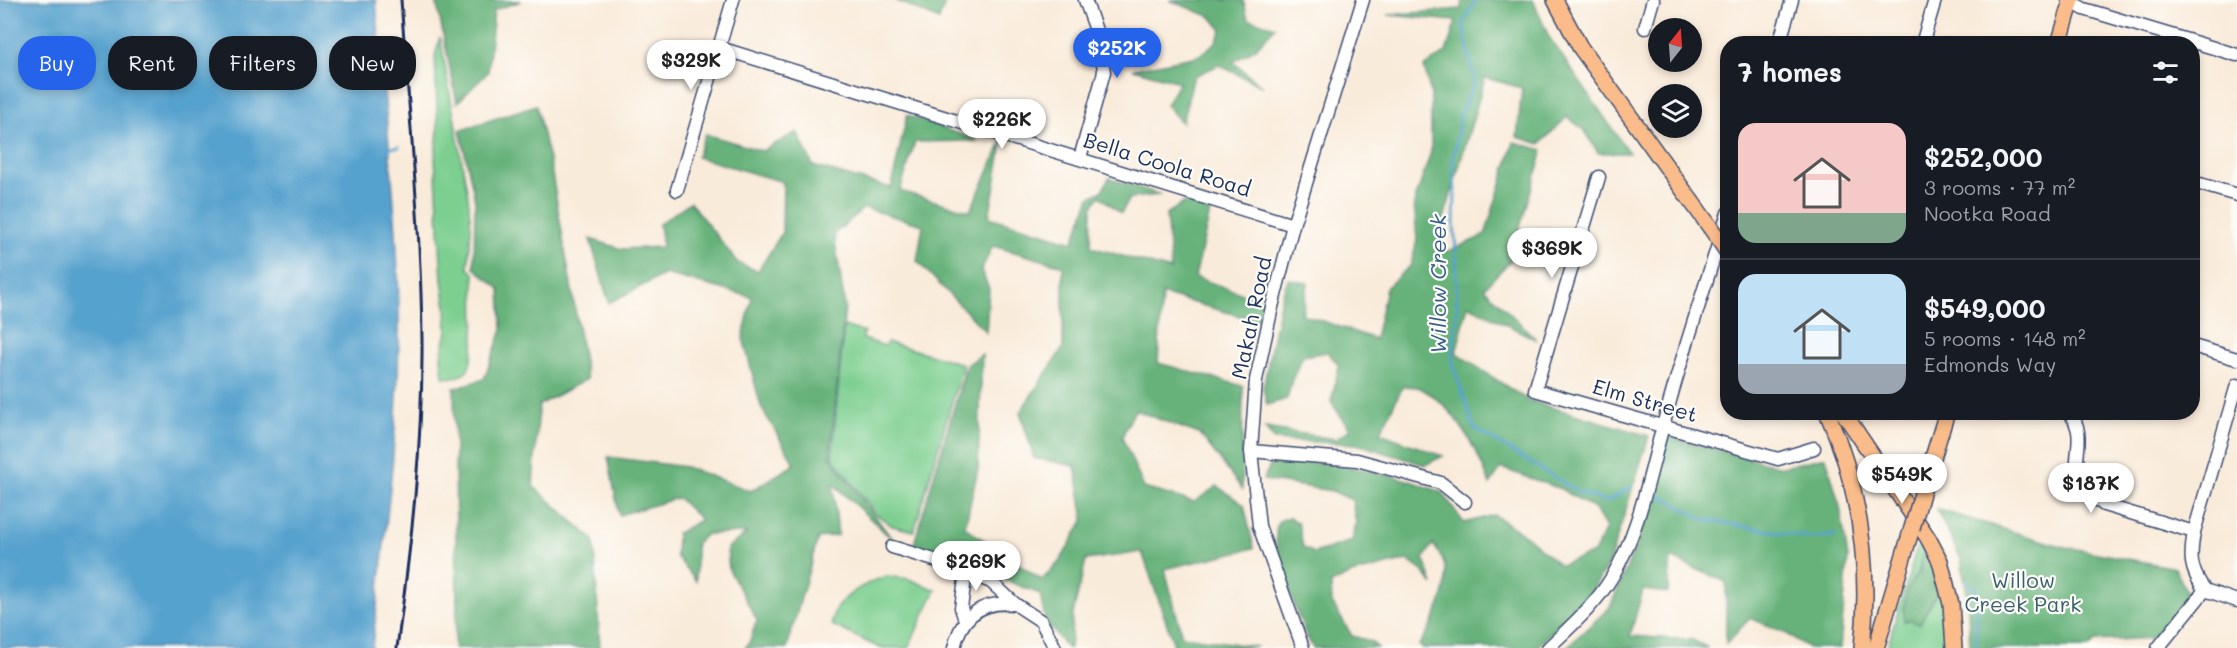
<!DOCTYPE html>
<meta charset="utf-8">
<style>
body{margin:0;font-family:Mali,sans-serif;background:#242831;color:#f1f3f6;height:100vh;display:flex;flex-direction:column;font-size:22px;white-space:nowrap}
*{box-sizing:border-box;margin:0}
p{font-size:20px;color:#9ea1a6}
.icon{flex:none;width:33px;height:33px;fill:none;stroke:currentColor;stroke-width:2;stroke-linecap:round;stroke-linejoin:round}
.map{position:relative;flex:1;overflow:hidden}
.details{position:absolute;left:1720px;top:36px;width:480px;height:384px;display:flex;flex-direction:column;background:#171b24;border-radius:24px;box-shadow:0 3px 9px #0003}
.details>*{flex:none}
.banner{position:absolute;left:18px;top:36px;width:570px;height:54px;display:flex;gap:12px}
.needle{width:39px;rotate:17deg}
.tools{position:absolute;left:1648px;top:18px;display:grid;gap:12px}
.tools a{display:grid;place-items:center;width:54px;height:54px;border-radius:50%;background:#171b24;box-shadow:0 3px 9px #0003;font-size:30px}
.price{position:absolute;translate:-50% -51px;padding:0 14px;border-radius:21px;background:#fff;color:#222;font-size:20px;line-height:39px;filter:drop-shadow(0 2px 3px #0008)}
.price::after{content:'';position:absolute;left:50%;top:36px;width:18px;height:14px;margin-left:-9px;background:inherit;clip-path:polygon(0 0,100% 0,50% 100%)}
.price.selected{background:#2563eb;color:#fff}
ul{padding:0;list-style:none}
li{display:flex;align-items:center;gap:18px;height:150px;padding:0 18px}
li+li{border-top:2px solid #363941}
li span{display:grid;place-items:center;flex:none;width:168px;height:120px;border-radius:18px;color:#555}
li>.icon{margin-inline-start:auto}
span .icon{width:72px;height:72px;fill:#fffc;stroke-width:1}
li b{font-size:26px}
h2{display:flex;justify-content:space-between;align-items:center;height:72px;padding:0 18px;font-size:26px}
.tag{padding:0 21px;border-radius:24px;background:#171b24;box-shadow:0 3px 9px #0003;font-size:21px;line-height:54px}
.tag.selected{background:#2563eb;color:#fff}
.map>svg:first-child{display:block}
.green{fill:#7dcf90;stroke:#4c7f77;stroke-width:1.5}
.forest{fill:#66b27a;stroke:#40706c;stroke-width:1.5}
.water{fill:#56a2ce;stroke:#386896;stroke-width:1.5}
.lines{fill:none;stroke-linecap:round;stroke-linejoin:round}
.stream{stroke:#56a2ce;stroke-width:3}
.minor-casing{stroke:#3c4b71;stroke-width:15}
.major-casing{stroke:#3c4b71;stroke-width:18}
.minor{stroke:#fff;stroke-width:12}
.major{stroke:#f9bc8a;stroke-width:15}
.rail{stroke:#1b2f5e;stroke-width:3}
.major-bridge-casing{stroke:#3c4b71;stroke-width:18;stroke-linecap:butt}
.major-bridge{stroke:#f9bc8a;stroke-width:15}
.labels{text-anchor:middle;stroke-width:4.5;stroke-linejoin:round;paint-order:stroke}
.street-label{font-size:21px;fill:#1b2f5e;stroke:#fdfcf7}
.park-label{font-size:21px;fill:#385f6d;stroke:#fdfcf7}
.water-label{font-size:22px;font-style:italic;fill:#335d8b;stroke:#fdfcf7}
</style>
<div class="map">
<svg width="2237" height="648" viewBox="0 0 2237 648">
<rect width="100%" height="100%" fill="#fdfcf7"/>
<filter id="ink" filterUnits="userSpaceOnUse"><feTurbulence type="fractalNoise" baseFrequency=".0167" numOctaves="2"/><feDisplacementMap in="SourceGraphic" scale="12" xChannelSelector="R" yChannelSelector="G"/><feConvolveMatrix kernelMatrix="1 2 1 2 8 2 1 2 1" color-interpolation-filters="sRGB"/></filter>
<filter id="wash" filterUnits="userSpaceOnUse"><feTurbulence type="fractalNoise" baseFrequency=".008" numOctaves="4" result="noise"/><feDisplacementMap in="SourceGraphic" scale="24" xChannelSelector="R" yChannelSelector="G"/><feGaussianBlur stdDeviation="1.35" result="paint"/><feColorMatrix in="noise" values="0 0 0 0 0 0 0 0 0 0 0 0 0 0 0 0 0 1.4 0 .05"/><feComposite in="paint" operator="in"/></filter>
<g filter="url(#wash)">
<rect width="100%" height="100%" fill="#f9ebda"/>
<g class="green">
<path d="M440,37L468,196L471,228L468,268L474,273C474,292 478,360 466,372C460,378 450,378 443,377L441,356L447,332L446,307L442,280L435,158L438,130L435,56Z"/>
<path d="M844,326L864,332L863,339L885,346L887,342L963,364L914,531L892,526L876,514L832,456Z"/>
<path d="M1920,538L1923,542L1919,573L1913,578L1904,621L1910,620L1920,623L1938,591L1940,577L1950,648H1887Z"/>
<path d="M887,576L909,579L936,590L908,648H880L832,625C830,599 868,582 887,576Z"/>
</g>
<g class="forest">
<path d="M436,0L521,1L494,10L488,72L457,103Z"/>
<path d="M896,0H946L939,20Z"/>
<path d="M1169,0H1243L1248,19L1275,27L1256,48L1233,62L1263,87L1219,65L1194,76L1182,123L1166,105L1179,82L1133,69L1198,56L1215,43L1222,30L1211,17Z"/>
<path d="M1462,0H1533L1549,37L1629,153H1598L1584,130L1567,117L1540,144L1517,137L1522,88L1485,78L1440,232L1447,252L1485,235L1514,142L1543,150L1510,261L1484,288L1537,340L1468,305L1456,353L1527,400L1649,436L1609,563L1591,592L1536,648H1423L1419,645C1431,628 1447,596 1446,574C1446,563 1439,553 1433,544L1424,558L1433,585L1422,571L1407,560L1351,574L1331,584L1332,603L1352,636L1370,641L1378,648H1313C1301,628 1274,553 1276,531C1276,527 1278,524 1279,521L1289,517L1298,523L1303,547L1314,553L1352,541L1356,523L1352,500L1332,491L1263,480L1270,466L1288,461L1339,464L1404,479L1442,492L1464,523L1494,515L1521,532L1560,565L1594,553L1606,528L1595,509L1561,489L1501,468L1490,484C1477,450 1456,407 1422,389C1417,386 1409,387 1403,386L1380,433L1443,456L1425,465L1357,444L1274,440L1265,428L1336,439L1350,429L1331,402L1339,366L1328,352L1303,356L1292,380L1287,399L1267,405L1263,388L1281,298L1288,279L1308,283L1302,314L1375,339L1386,288L1411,265L1417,240L1414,203L1431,152V94L1424,67L1446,52L1456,21L1388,15L1461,9Z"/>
<path d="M536,105L551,168L587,379L539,405L533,486L594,540L600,648H454L457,609L454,388L484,379L502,330L500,289L474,268L475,200L460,130Z"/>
<path d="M907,115L978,141L915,142L900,191L970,211L1003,140L989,217L1073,242L1090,197L1102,191L1109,178L1161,195L1130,198L1121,213L1100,196L1092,207L1091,247L1171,270L1166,214L1187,201L1210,212L1195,277L1263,301L1258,321L1162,294L1158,363L1243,386L1242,489L1201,435L1135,410L1122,437L1144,488L1194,502L1217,486L1244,505L1254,548L1165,569L1182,636L1258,647L1175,648L1142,552L1086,560L1073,614L1070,648H1067L1045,620L1040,594L914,544L966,366L982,354L978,469L965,527L1042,580L1060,561L1084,519L1075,466L1034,458L1020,412L1063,348V266L993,246L981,270L989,289L986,332L917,261L923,225L864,208L834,234L845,307L830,456L892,539L833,484L838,535L818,538L787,648H745L749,643L757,620L729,570L727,548L747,533L707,534L696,543V581L676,556L677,533L701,520L678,498L619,515L608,457L686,467L751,491L795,464L761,407L743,338L752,297L665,274L609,303L590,239L622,249L662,247L659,224L690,202L738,263L758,271L782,233L783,182L697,157L705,134L762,151L797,132L813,166L891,188Z"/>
<path d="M1668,437L1782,467L1826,457L1840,507L1848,558L1840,648H1809L1784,632L1750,618L1726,644V582L1671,558L1668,593L1643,590L1630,636L1693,640L1708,648H1566L1610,607L1639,539Z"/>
<path d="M1936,509L2061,546L2175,568L2188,595L2153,638L2096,641L2089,648H1970L1967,595L1961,559Z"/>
<path d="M1923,542L1940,577L1938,591L1919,624L1910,620L1904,621C1903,605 1906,584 1919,573Z"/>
</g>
<path class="water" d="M0,0H376C384,104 398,208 399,313C400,425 385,537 372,648H0Z"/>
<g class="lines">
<g class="stream">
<path d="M1476,0L1463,24L1475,84L1461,111L1453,162L1455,192L1454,224L1456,252L1457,317L1452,356L1454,368L1474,428L1577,491L1606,502L1632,487"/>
<path d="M389,148L399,147"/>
<path d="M1659,495L1705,520L1813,538L1836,535"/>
<path d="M1966,581L1977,591L1976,648"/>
</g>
</g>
</g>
<g filter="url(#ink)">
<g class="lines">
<defs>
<g id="minor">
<path d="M2068,0L2084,9L2237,55"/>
<path d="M1645,28L1653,0"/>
<path d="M1779,44L1792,0"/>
<path d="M1922,44L1935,0"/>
<path d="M720,48L1293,225"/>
<path d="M1080,158L1104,72L1101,44L1085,0"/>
<path d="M1599,177L1535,390L1778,459L1814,448"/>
<path d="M2193,182L2237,195"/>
<path d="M677,190L733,0"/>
<path d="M2193,346L2237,359"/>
<path d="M2069,412C2096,446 2052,470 2104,505L2194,532"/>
<path d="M1251,451L1357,460L1441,483L1465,502"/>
<path d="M892,547L947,564L991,582L1015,604L1041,621L1055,648"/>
<path d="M2205,590C2189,569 2190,556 2194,532L2237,385"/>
<path d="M2205,590L2237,601"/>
<path d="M965,620L961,608L966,572"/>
<path d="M954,648C961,616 982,600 1015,604"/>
<path d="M1303,648L1259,526L1251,451L1256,380L1272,307L1293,225L1363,0"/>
<path d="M1548,648C1571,626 1596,604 1612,577C1639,532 1649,476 1663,426C1682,354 1706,284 1728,213"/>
<path d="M2158,648L2205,590"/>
</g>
<g id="major">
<path d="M1555,0L1580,47L1710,227"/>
<path d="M2059,44L2072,0"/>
<path d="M1827,412C1860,488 1871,566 1862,648"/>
<path d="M1843,412L1928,538L1940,561L1951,604L1954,648"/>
<path d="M1923,490L1947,412"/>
<path d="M1876,648L1912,528"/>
</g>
</defs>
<use href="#minor" class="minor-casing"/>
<use href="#major" class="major-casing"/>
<use href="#minor" class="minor"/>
<use href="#major" class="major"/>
<path class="rail" d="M397,648C411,546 423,443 422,340C421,227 409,113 401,0"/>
<defs>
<g id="major-bridge">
<path d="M1710,227L1728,253"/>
<path d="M1912,528L1923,490"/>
</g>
</defs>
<use href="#major-bridge" class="major-bridge-casing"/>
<use href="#major-bridge" class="major-bridge"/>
</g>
</g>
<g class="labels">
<g class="street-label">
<text transform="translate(1167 165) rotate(17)" y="7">Bella Coola Road</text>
<text transform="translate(1252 318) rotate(-78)" y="7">Makah Road</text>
<text transform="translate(1645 401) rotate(16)" y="7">Elm Street</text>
</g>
<g class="park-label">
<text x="2023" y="588">Willow<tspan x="2023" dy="24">Creek Park</tspan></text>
</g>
<g class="water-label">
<text transform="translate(1438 284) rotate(-90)" y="8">Willow Creek</text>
</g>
</g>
</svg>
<div class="tools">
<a><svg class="needle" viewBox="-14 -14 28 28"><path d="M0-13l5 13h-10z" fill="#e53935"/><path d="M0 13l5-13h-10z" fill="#9ea1a6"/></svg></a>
<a><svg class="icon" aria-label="layers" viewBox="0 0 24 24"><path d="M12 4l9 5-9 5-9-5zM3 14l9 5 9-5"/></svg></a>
</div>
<b class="price selected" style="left:1117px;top:79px">$252K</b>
<b class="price" style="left:691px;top:91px">$329K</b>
<b class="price" style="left:1002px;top:150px">$226K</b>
<b class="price" style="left:1552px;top:279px">$369K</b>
<b class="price" style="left:1902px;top:505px">$549K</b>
<b class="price" style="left:2091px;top:514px">$187K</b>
<b class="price" style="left:976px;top:592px">$269K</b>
<div class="banner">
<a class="tag selected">Buy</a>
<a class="tag">Rent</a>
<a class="tag">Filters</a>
<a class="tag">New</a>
</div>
<section class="details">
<h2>7 homes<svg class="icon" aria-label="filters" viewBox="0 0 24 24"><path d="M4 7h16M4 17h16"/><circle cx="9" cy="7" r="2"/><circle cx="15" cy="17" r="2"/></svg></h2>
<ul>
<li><span style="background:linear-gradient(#f6c9c9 75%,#7fa58c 0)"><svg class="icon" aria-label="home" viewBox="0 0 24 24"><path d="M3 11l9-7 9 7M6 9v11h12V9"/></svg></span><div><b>$252,000</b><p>3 rooms · 77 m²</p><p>Nootka Road</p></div></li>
<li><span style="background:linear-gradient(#bfe0f5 75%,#9aa5b1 0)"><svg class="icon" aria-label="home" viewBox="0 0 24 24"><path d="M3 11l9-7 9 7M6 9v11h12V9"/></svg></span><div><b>$549,000</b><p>5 rooms · 148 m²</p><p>Edmonds Way</p></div></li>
</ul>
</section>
</div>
